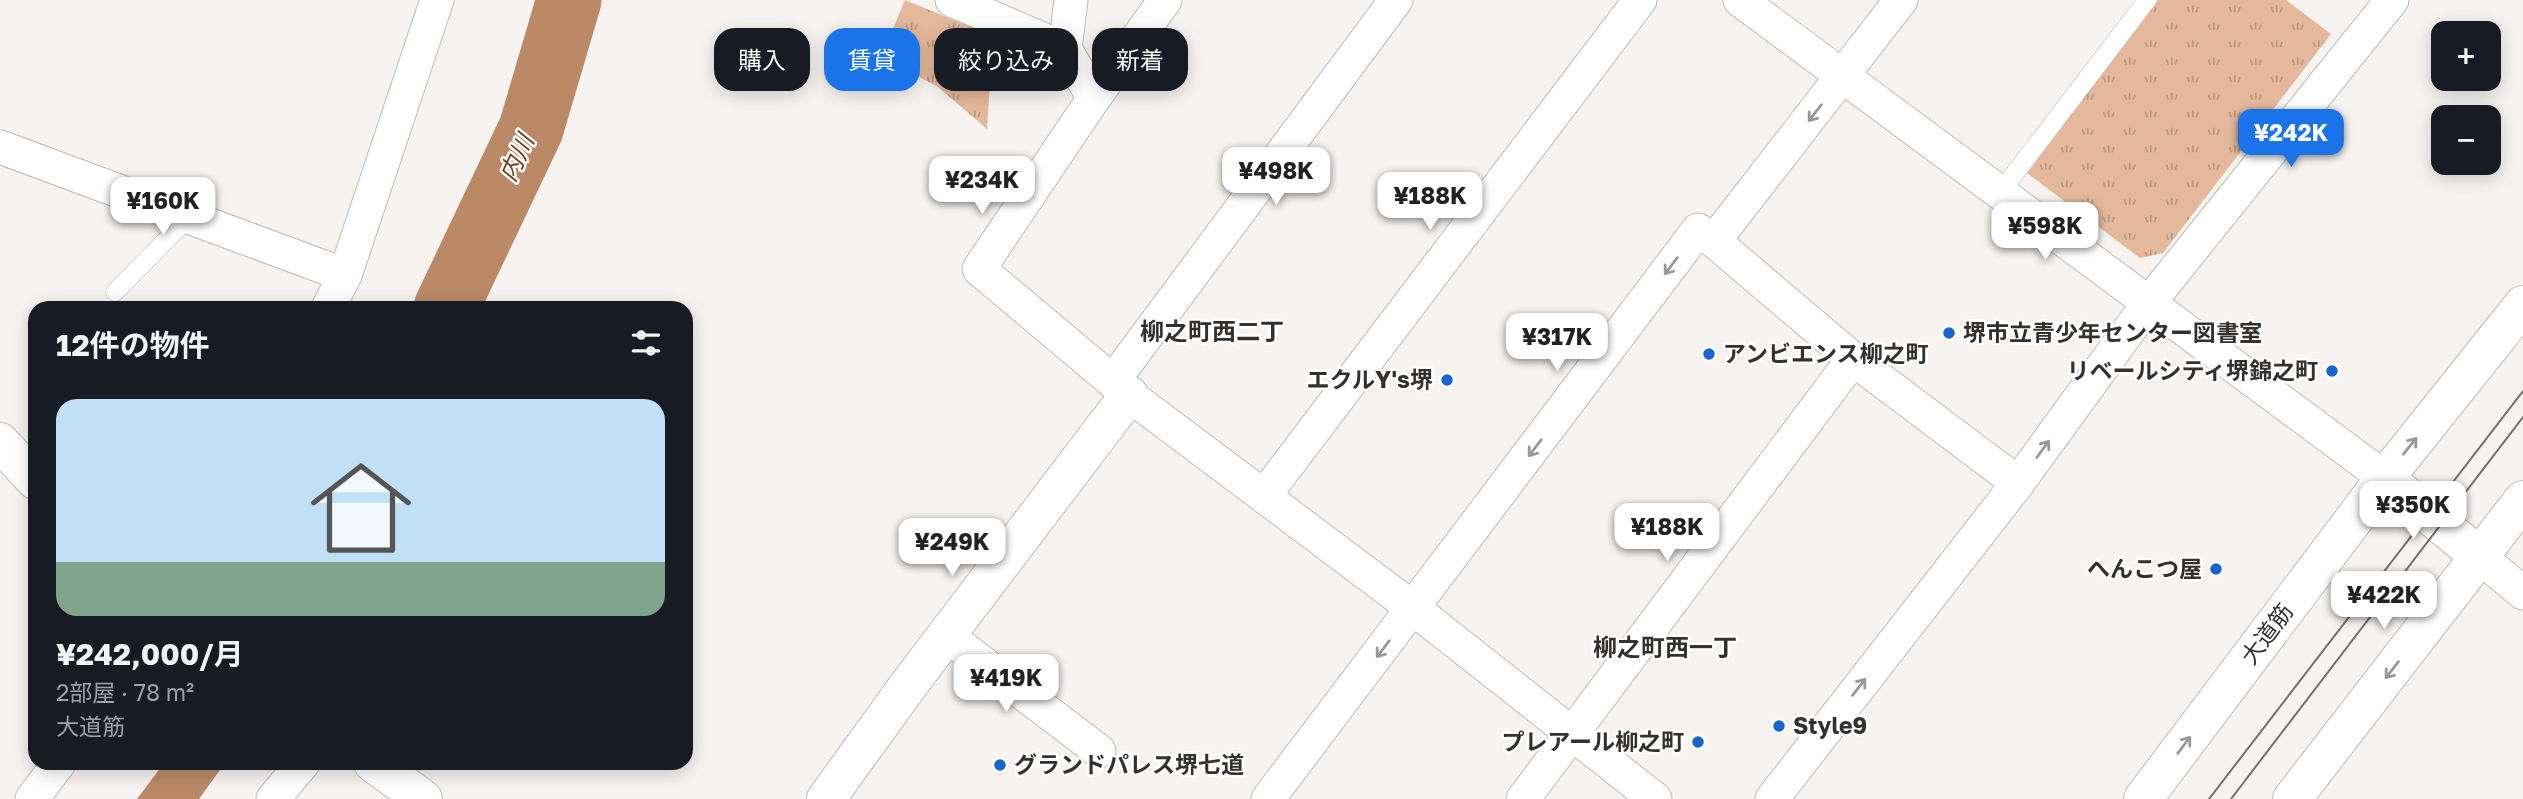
<!DOCTYPE html>
<html lang="ja">
<meta charset="utf-8">
<style>
body{margin:0;font-family:"Golos Text","Noto Sans JP",sans-serif;background:#20242c;color:#f1f3f6;height:100vh;display:flex;flex-direction:column;font-size:26px;white-space:nowrap}
*{box-sizing:border-box;margin:0}
p{font-size:23px;color:#9ea1a6}
.icon{flex:none;width:38px;height:38px;fill:none;stroke:currentColor;stroke-width:2;stroke-linecap:round;stroke-linejoin:round}
.map{position:relative;flex:1;overflow:hidden}
.details{position:absolute;left:28px;top:301px;width:665px;height:469px;display:flex;flex-direction:column;background:#171b24;border-radius:21px;box-shadow:0 4px 18px #0003}
.details>*{flex:none}
.hud{position:absolute;left:714px;top:28px;width:665px;height:63px;display:flex;gap:14px}
.tools{position:absolute;left:2431px;top:21px;display:grid;gap:14px}
.tools a{display:grid;place-items:center;width:70px;height:70px;border-radius:14px;background:#171b24;box-shadow:0 4px 18px #0003;font-size:35px}
.price{position:absolute;translate:-50% -60px;padding:0 16px;border-radius:14px;background:#fff;color:#222;font-size:23px;line-height:46px;filter:drop-shadow(0 2px 4px #0008)}
.price::after{content:'';position:absolute;left:50%;top:42px;width:21px;height:16px;margin-left:-10px;background:inherit;clip-path:polygon(0 0,100% 0,50% 100%)}
.price.current{background:#1a73e8;color:#fff}
ul{padding:0;list-style:none}
li{display:grid;align-content:center;gap:14px;height:371px;padding:0 28px}
li span{display:grid;place-items:center;height:217px;border-radius:21px;color:#555}
li>.icon{margin-inline-start:auto}
span .icon{width:126px;height:126px;fill:#fffc;stroke-width:1}
li b{font-size:30px}
h2{display:flex;justify-content:space-between;align-items:center;height:84px;padding:0 28px;font-size:30px}
.tag{padding:0 24px;border-radius:21px;background:#171b24;box-shadow:0 4px 18px #0003;font-size:24px;line-height:63px}
.tag.current{background:#1a73e8;color:#fff}
.map>svg:first-child{display:block}
.grass{fill:url(#grass-tufts)}
.water{fill:#bb8966}
.lines{fill:none;stroke-linecap:round;stroke-linejoin:round}
.river{stroke:#bb8966;stroke-width:65}
.service-casing{stroke:#bebbb9;stroke-width:19}
.minor-casing{stroke:#bebbb9;stroke-width:35}
.tertiary-casing{stroke:#bebbb9;stroke-width:40}
.service{stroke:#fff;stroke-width:18}
.minor{stroke:#fff;stroke-width:33}
.tertiary{stroke:#fff;stroke-width:38}
.tram{stroke:#72706f;stroke-width:2}
.oneway{stroke:#989898}
.poi-dot{fill:#1964ce;stroke:#fff;stroke-width:2.5}
.labels{text-anchor:middle;stroke-width:5;stroke-linejoin:round;paint-order:stroke}
.poi-label{font-size:23px;font-weight:bold;fill:#323130;stroke:#fff;text-anchor:start}
.street-label{font-size:23px;fill:#323130;stroke:#fff}
.water-label{font-size:24px;font-style:italic;fill:#6e3d15;stroke:#fff}
.neighbourhood-label{font-size:24px;font-weight:bold;fill:#323130;stroke:#fff}
</style>
<div class="map">
<svg width="2523" height="799" viewBox="0 0 2523 799">
<defs>
<pattern id="grass-tufts" width="24" height="20" patternUnits="userSpaceOnUse" patternTransform="scale(1.75)"><rect width="24" height="20" fill="#e4b99b"/><path d="M3 7l-1-3M5 7V3M7 7l1-3M15 17l-1-3M17 17v-4M19 17l1-3" fill="none" stroke="#b9977f"/></pattern>
</defs>
<rect width="100%" height="100%" fill="#f7f3f1"/>
<g class="grass">
<path d="M905,0L993,36L987,129L938,87L881,57Z"/>
<path d="M2158,0H2286L2331,34L2163,253L2140,258L2027,173Z"/>
</g>
<path class="water" d="M164,763H225L199,799H137Z"/>
<g class="lines">
<path class="river" d="M446,308L531,129L569,0"/>
<defs>
<g id="service">
<path d="M1999,194L2147,0"/>
<path d="M115,292L189,217"/>
</g>
<g id="minor">
<path d="M952,0L1065,49L1094,98"/>
<path d="M1165,0L1094,98L979,269L1129,395L1414,609L1655,799"/>
<path d="M1740,0L2385,478"/>
<path d="M1065,49L1071,0"/>
<path d="M0,147L345,275"/>
<path d="M1714,241L1853,359L2018,483"/>
<path d="M328,308L345,275L437,0"/>
<path d="M1113,381L1396,0"/>
<path d="M1264,496L1640,0"/>
<path d="M2480,557L2523,593"/>
<path d="M946,635L1099,751"/>
<path d="M32,799L59,763"/>
<path d="M273,799L303,763"/>
<path d="M1268,799L1698,230L1714,241L1901,0"/>
<path d="M1523,799L1853,359"/>
<path d="M1772,799L2018,483L2148,304L2392,0"/>
</g>
<g id="tertiary">
<path d="M0,442L35,480"/>
<path d="M2385,478L2480,557"/>
<path d="M373,763L423,799"/>
<path d="M826,799L910,683L1129,395"/>
<path d="M2143,799L2385,478L2523,305"/>
<path d="M2292,799L2523,500"/>
</g>
</defs>
<use href="#service" class="service-casing"/>
<use href="#minor" class="minor-casing"/>
<use href="#tertiary" class="tertiary-casing"/>
<use href="#service" class="service"/>
<use href="#minor" class="minor"/>
<use href="#tertiary" class="tertiary"/>
<g class="tram">
<path d="M2209,799L2523,391"/>
<path d="M2231,799L2523,417"/>
</g>
</g>
<defs><path id="oneway-shaft" d="M-6 0H5M1.5-3L5.5 0L1.5 3" fill="none" stroke-width="1.6" stroke-linecap="round" stroke-linejoin="round" transform="scale(1.75)"/></defs>
<g class="oneway">
<use href="#oneway-shaft" transform="translate(1815 113) rotate(128)"/>
<use href="#oneway-shaft" transform="translate(1671 266) rotate(127)"/>
<use href="#oneway-shaft" transform="translate(2410 446) rotate(-51)"/>
<use href="#oneway-shaft" transform="translate(1535 448) rotate(127)"/>
<use href="#oneway-shaft" transform="translate(2043 449) rotate(-54)"/>
<use href="#oneway-shaft" transform="translate(1383 649) rotate(127)"/>
<use href="#oneway-shaft" transform="translate(2392 670) rotate(128)"/>
<use href="#oneway-shaft" transform="translate(1859 687) rotate(-52)"/>
<use href="#oneway-shaft" transform="translate(2184 745) rotate(-53)"/>
</g>
<g class="poi-dot">
<circle cx="1949" cy="333" r="7"/>
<circle cx="1709" cy="354" r="7"/>
<circle cx="2332" cy="371" r="7"/>
<circle cx="1447" cy="380" r="7"/>
<circle cx="2216" cy="569" r="7"/>
<circle cx="1779" cy="726" r="7"/>
<circle cx="1698" cy="742" r="7"/>
<circle cx="1000" cy="765" r="7"/>
</g>
<g class="labels">
<g class="poi-label">
<text x="1963" y="341">堺市立青少年センター図書室</text>
<text x="1723" y="362">アンビエンス柳之町</text>
<text x="2318" y="379" text-anchor="end">リベールシティ堺錦之町</text>
<text x="1433" y="388" text-anchor="end">エクルY's堺</text>
<text x="2202" y="577" text-anchor="end">へんこつ屋</text>
<text x="1793" y="734">Style9</text>
<text x="1684" y="750" text-anchor="end">プレアール柳之町</text>
<text x="1014" y="773">グランドパレス堺七道</text>
</g>
<g class="street-label">
<text transform="translate(2267 634) rotate(-53)" y="8">大道筋</text>
</g>
<g class="water-label">
<text transform="translate(517 158) rotate(-65)" y="8">内川</text>
</g>
<g class="neighbourhood-label">
<text x="1212" y="340">柳之町西二丁</text>
<text x="1665" y="656">柳之町西一丁</text>
</g>
</g>
</svg>
<div class="tools">
<a>+</a>
<a>−</a>
</div>
<b class="price current" style="left:2291px;top:169px">¥242K</b>
<b class="price" style="left:1276px;top:207px">¥498K</b>
<b class="price" style="left:982px;top:216px">¥234K</b>
<b class="price" style="left:1430px;top:232px">¥188K</b>
<b class="price" style="left:163px;top:237px">¥160K</b>
<b class="price" style="left:2045px;top:262px">¥598K</b>
<b class="price" style="left:1557px;top:373px">¥317K</b>
<b class="price" style="left:2413px;top:541px">¥350K</b>
<b class="price" style="left:1667px;top:563px">¥188K</b>
<b class="price" style="left:952px;top:578px">¥249K</b>
<b class="price" style="left:2384px;top:631px">¥422K</b>
<b class="price" style="left:1006px;top:714px">¥419K</b>
<div class="hud">
<a class="tag">購入</a>
<a class="tag current">賃貸</a>
<a class="tag">絞り込み</a>
<a class="tag">新着</a>
</div>
<section class="details">
<h2>12件の物件<svg class="icon" aria-label="filters" viewBox="0 0 24 24"><path d="M4 7h16M4 17h16"/><circle cx="9" cy="7" r="2"/><circle cx="15" cy="17" r="2"/></svg></h2>
<ul>
<li><span style="background:linear-gradient(#bfe0f5 75%,#7fa58c 0)"><svg class="icon" aria-label="home" viewBox="0 0 24 24"><path d="M3 11l9-7 9 7M6 9v11h12V9"/></svg></span><div><b>¥242,000/月</b><p>2部屋 · 78 m²</p><p>大道筋</p></div></li>
</ul>
</section>
</div>
